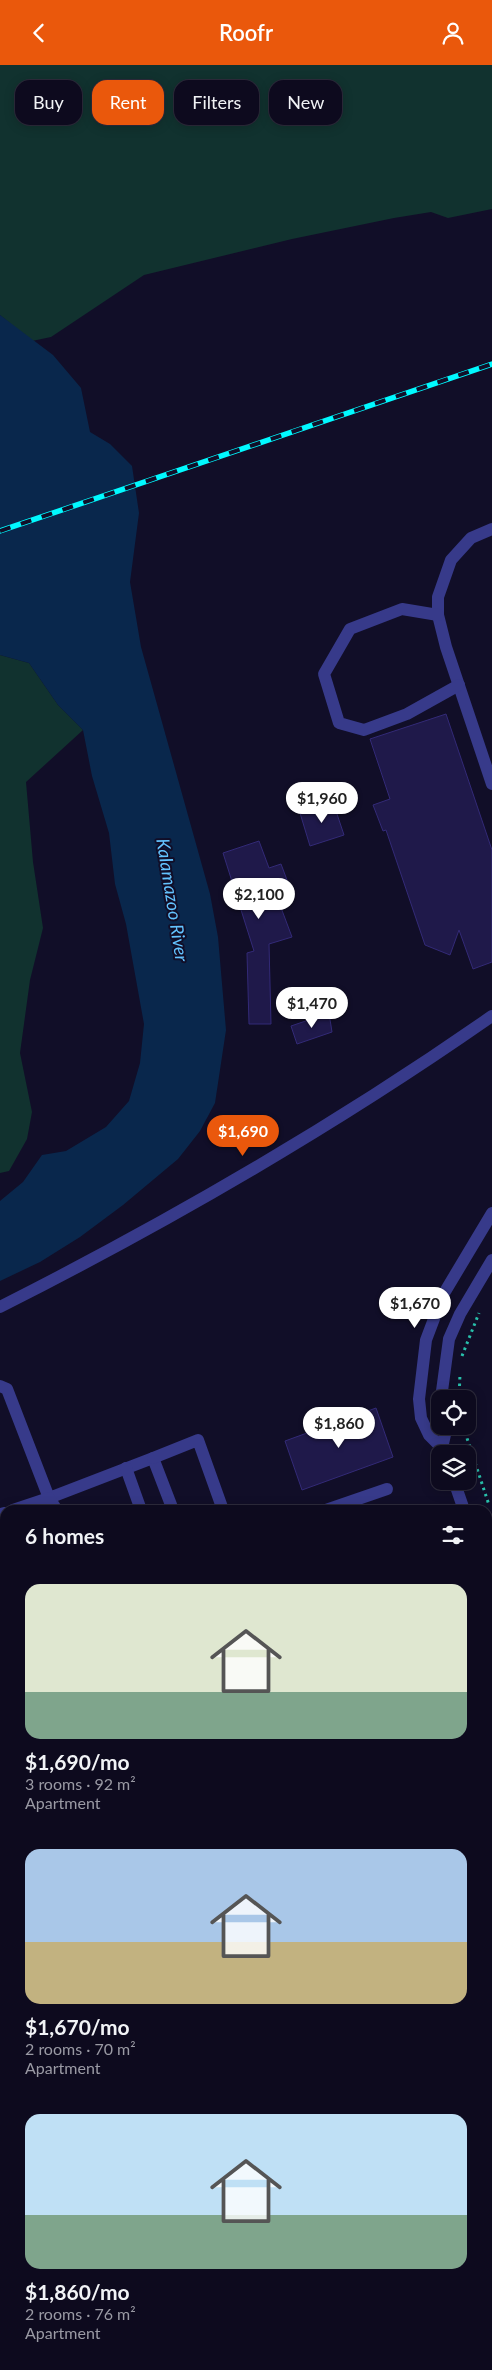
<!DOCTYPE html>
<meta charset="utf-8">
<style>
body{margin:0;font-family:Lato,sans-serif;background:#161327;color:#f1f3f6;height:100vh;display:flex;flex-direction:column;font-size:19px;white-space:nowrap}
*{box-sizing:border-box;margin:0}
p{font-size:16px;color:#9a9aa4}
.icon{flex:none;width:28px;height:28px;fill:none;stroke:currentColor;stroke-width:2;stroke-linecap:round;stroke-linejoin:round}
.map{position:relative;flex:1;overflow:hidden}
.details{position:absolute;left:0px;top:1440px;width:492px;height:865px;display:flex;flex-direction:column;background:#0d0a1e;border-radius:15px 15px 0 0;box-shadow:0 2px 12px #0003,0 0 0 1px #2d2b3c}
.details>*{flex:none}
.hud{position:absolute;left:15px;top:15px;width:462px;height:45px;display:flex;gap:10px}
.controls{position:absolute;left:431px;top:1325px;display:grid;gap:10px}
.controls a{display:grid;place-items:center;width:45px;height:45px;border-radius:10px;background:#0d0a1e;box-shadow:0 2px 12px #0003,0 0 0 1px #2d2b3c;font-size:25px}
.price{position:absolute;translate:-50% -42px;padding:0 11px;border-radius:18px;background:#fff;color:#222;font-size:16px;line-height:32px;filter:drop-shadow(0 1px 2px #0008)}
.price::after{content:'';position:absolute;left:50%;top:30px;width:15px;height:11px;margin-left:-8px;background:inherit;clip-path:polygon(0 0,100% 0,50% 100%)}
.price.active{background:#ea580c;color:#fff}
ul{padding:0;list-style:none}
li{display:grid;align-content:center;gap:10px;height:265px;padding:0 25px}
li span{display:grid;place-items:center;height:155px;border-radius:15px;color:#555}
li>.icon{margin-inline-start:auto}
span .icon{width:90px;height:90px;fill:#fffc;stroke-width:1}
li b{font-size:21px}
h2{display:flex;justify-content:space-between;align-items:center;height:60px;padding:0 25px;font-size:21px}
.pill{padding:0 18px;border-radius:15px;background:#0d0a1e;box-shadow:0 2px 12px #0003,0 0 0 1px #2d2b3c;font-size:18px;line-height:45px}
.pill.active{background:#ea580c;color:#fff}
header{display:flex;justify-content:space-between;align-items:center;height:65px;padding:0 25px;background:#ea580c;color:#fff;font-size:22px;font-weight:600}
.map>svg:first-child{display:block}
.green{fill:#11322f}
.water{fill:#09274c}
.building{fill:#1f194a;stroke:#332a77}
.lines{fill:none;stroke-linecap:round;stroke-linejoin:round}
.path{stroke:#28c0ab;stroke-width:3;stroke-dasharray:2.5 4;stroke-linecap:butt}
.minor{stroke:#373a8a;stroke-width:12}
.rail-casing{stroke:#01f9ff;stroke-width:5.5}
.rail{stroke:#110e28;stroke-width:4;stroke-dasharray:11;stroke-linecap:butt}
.labels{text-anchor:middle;stroke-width:4;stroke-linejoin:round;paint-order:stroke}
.water-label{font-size:18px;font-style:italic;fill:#63c3ff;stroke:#110e28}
</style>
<header><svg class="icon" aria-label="back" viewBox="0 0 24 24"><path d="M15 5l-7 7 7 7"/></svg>Roofr<svg class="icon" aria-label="person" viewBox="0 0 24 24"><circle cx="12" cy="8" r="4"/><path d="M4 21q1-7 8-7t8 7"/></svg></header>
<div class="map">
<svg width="492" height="2305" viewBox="0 0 492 2305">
<rect width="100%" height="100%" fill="#110e28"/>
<g class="green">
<path d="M0,0H492V144L448,153L431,147L394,153L292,174L144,210L51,272L32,276L0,250Z"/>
<path d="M0,590L29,598L58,640L83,665L26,717L33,797L43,863L30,915L20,988L32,1047L27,1074L9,1106L0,1108Z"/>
</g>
<path class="water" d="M0,250L53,290L81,323L90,367L110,379L132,401L139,448L130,517L141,582L210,829L218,872L226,965L215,1038L200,1066L178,1094L123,1140L80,1172L40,1197L0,1216V1136L23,1117L42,1090L66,1086L106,1062L129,1036L140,998L144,959L126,859L115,819L109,768L92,711L83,665L58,640L29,598L0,590Z"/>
<g class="building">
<path d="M446,649L492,785V897L473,904L459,865L450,890L425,880L386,765L383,766L373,740L390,734L370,674Z"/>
<path d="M333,737L344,770L310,781L300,748Z"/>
<path d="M259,776L269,803L281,799L287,815L284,816L288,828L277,832L292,872L269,879L271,959H249L247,888L254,886L223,788Z"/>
<path d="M329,948L332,967L297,979L291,961Z"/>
<path d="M376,1343L393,1392L302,1425L285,1376Z"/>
</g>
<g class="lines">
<g class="path">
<path d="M462,1291L479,1248"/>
<path d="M459,1334L460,1309"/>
<path d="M463,1361L489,1440"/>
</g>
<g class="minor">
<path d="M492,464L471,473L451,495L438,532V550L446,582L492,719"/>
<path d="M438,550L402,544L350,564L324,609L339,658L364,665L407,649L459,620"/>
<path d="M0,1242C170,1156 336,1060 492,951"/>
<path d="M0,1321L7,1324L49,1433L153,1393L173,1445"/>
<path d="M443,1334L442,1326L449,1274L460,1249L492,1195"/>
<path d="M442,1383L447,1361"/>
<path d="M444,1389L442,1383L429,1370L421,1353L419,1334L426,1275L443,1230L492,1148"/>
<path d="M153,1393L198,1375L223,1445"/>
<path d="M126,1403L141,1445"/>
<path d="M454,1416L464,1445"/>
<path d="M13,1445L49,1433L57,1445"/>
<path d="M326,1445L387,1424"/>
<path d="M0,1449L5,1448"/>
<path d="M488,1474L492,1472"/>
<path d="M488,1518L492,1529"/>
<path d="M488,1583L492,1580"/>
<path d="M0,1650L5,1648"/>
<path d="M488,1678L492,1663"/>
<path d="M0,1758L5,1757"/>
<path d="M0,2040L5,2054"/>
<path d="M94,2300L96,2305"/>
<path d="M173,2305L188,2300"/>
</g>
<defs>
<path id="rail" d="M0,466L492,299"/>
</defs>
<use href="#rail" class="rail-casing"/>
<use href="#rail" class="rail"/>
</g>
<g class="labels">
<g class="water-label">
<text transform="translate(172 835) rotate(81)" y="6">Kalamazoo River</text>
</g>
</g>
</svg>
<div class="controls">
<a><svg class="icon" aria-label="locate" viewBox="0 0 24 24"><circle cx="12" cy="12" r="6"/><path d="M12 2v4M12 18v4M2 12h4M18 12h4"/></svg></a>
<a><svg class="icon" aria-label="layers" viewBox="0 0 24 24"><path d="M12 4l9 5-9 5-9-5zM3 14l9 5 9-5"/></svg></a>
</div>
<b class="price" style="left:322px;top:759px">$1,960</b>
<b class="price" style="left:259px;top:855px">$2,100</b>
<b class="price" style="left:312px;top:964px">$1,470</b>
<b class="price active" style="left:243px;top:1092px">$1,690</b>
<b class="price" style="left:415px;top:1264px">$1,670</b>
<b class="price" style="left:339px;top:1384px">$1,860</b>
<div class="hud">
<a class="pill">Buy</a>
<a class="pill active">Rent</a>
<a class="pill">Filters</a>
<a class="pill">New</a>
</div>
<section class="details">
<h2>6 homes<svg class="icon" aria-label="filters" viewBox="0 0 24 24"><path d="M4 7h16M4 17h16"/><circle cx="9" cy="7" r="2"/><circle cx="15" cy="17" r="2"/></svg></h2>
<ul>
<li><span style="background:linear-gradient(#dfe7d0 70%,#7fa58c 0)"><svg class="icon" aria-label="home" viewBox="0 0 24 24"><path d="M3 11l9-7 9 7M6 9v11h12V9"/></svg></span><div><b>$1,690/mo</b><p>3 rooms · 92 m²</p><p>Apartment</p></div></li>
<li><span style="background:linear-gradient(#a9c7e8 60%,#c2b280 0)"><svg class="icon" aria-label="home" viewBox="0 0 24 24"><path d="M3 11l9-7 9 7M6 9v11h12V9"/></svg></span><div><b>$1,670/mo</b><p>2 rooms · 70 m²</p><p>Apartment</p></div></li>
<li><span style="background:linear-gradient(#bfe0f5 65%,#7fa58c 0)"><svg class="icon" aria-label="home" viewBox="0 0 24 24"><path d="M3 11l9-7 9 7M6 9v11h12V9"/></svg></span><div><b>$1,860/mo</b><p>2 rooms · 76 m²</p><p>Apartment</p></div></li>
</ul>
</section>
</div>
